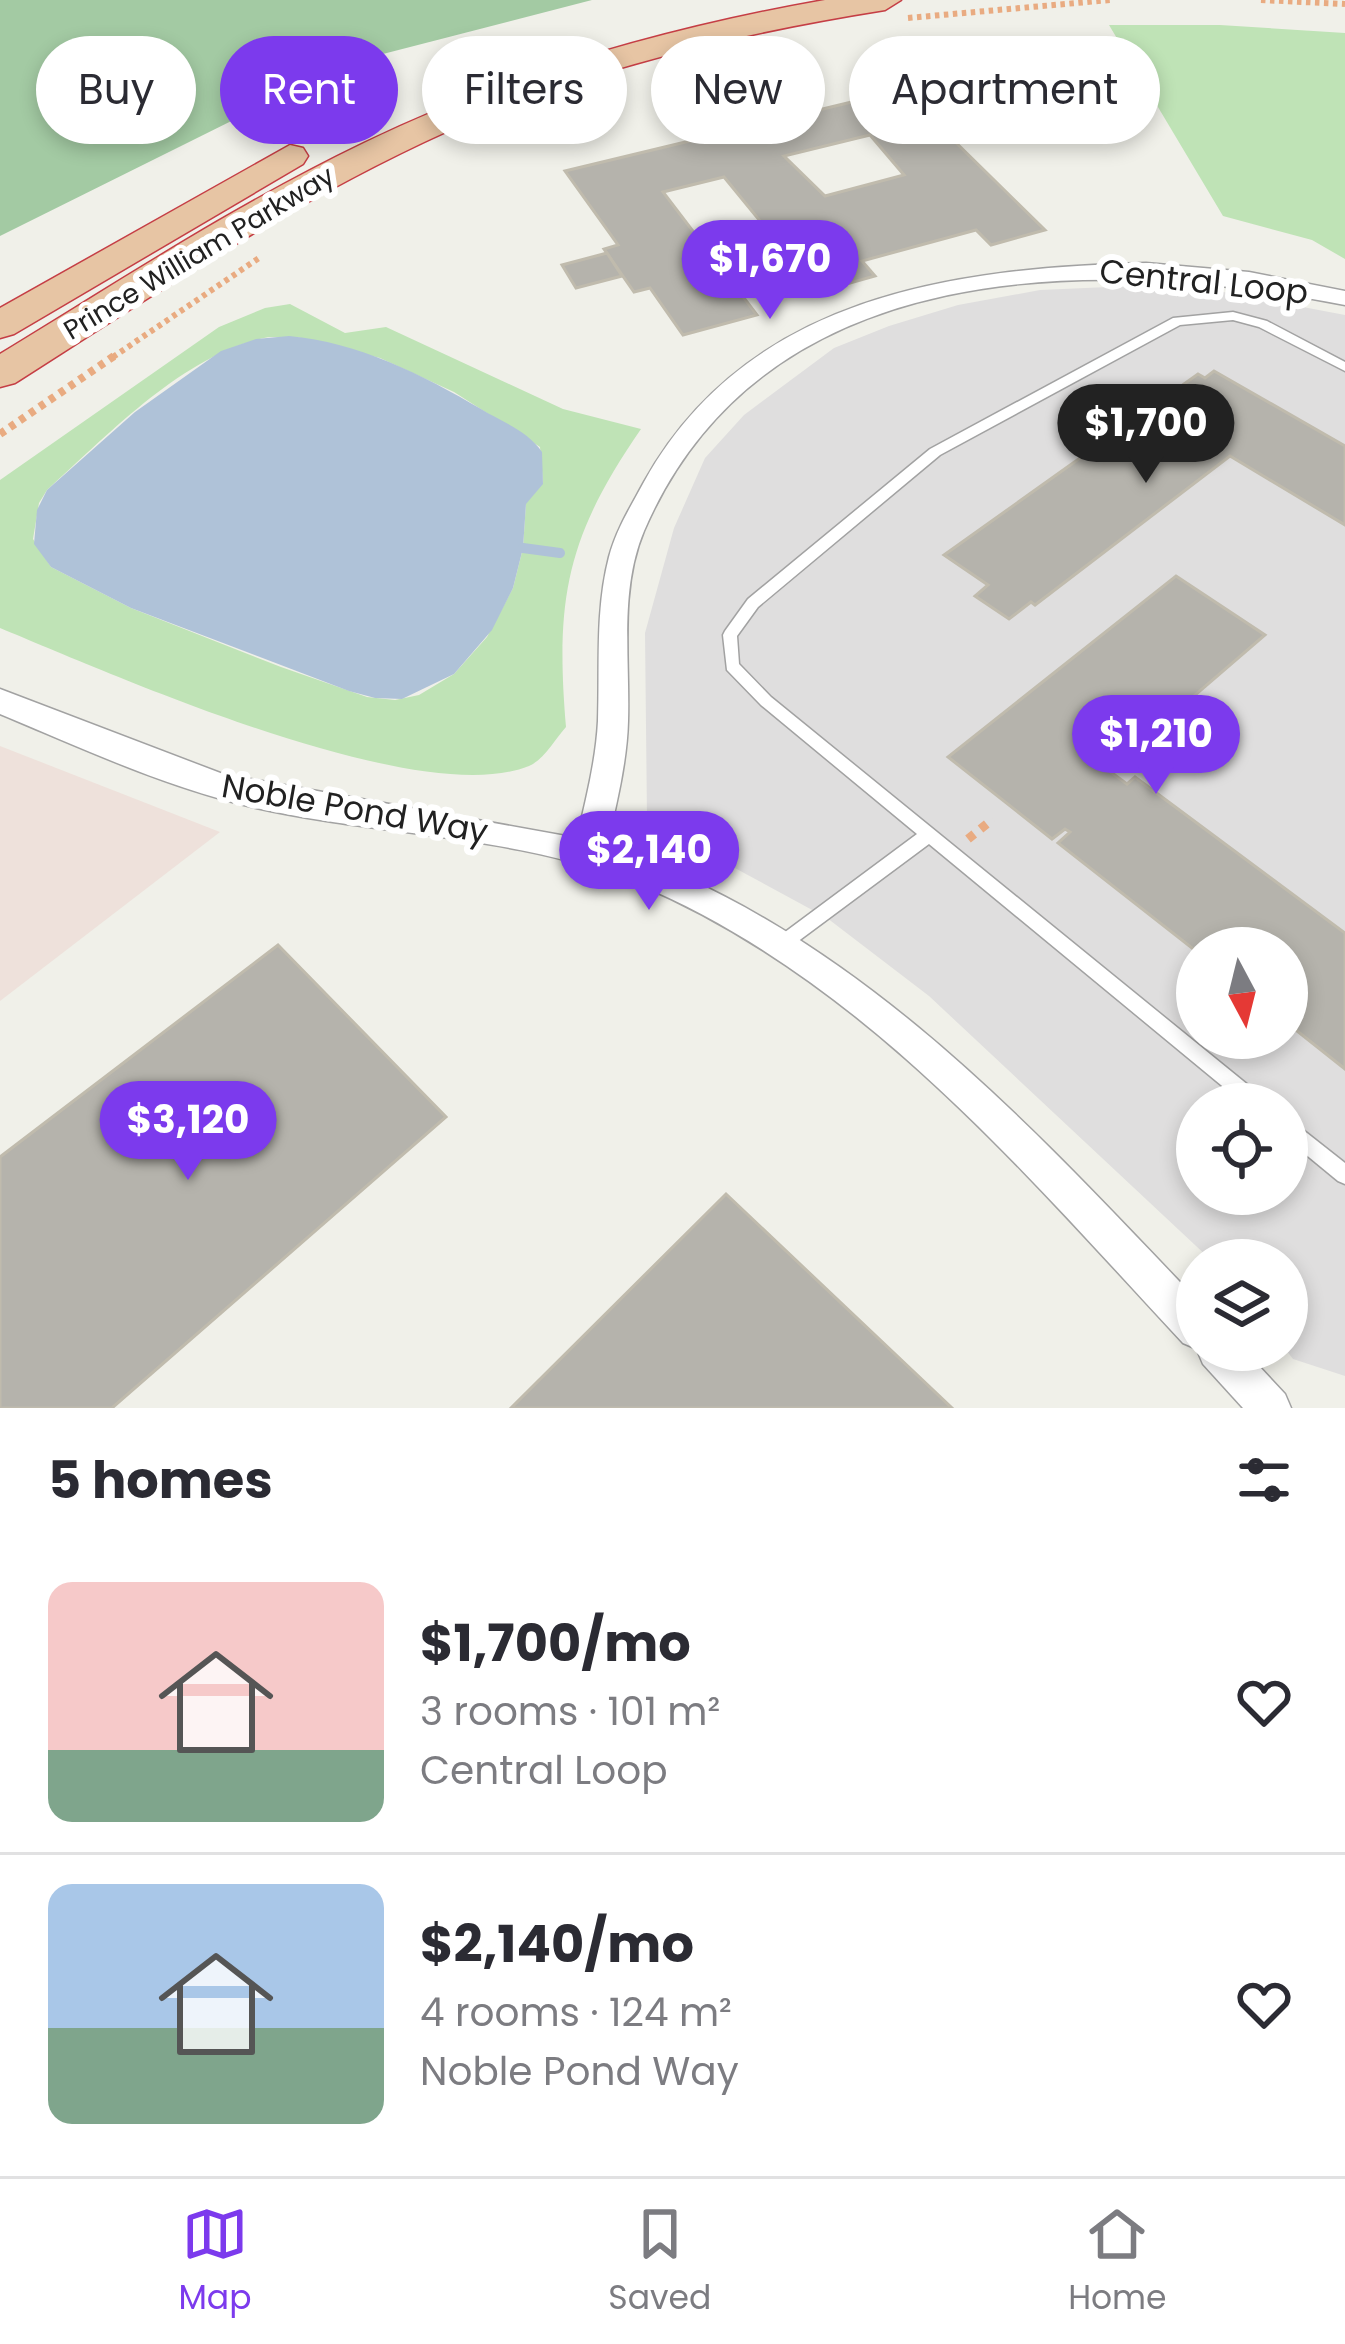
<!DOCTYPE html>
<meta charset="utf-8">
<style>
body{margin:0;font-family:Poppins,sans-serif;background:#f2f2f3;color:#2b2b33;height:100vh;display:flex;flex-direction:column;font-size:45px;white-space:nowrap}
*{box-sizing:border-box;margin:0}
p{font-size:39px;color:#7c7c81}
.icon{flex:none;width:66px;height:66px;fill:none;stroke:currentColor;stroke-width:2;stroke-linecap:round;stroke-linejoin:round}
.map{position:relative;height:1408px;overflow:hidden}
.sheet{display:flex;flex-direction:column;background:#fff;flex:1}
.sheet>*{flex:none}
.top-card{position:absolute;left:36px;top:36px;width:1275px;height:108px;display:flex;gap:24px}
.needle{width:78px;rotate:173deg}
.controls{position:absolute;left:1176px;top:927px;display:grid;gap:24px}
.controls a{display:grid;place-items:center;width:132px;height:132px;border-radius:50%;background:#fff;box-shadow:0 6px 18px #0003;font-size:60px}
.price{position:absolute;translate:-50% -102px;padding:0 27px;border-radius:42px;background:#7c3aed;color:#fff;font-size:39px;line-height:78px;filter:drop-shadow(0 3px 6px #0008)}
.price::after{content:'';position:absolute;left:50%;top:72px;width:36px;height:27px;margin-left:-18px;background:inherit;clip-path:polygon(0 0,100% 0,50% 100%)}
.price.active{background:#222;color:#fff}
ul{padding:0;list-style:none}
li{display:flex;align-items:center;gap:36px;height:300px;padding:0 48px}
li+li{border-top:3px solid #e1e1e2}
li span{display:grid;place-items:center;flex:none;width:336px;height:240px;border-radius:24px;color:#555}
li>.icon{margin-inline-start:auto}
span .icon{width:144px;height:144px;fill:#fffc;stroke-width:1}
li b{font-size:51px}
h2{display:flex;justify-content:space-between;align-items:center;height:144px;padding:0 48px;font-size:51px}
.tag{padding:0 42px;border-radius:54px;background:#fff;box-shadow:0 6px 18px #0003;font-size:42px;line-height:108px}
.tag.active{background:#7c3aed;color:#fff}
.tabs{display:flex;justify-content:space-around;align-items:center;height:168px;border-top:3px solid #e1e1e2;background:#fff;font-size:33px;color:#7c7c81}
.tabs a{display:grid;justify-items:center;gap:6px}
.tabs .active{color:#7c3aed}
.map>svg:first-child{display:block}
.residential{fill:#dfdede;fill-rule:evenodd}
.commercial{fill:#eee1db}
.grass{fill:#bfe3b6;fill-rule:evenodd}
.forest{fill:#a3caa3}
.water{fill:#afc2d8}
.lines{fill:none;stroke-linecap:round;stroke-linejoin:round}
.stream{stroke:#afc2d8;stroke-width:10}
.building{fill:#b5b3ac;stroke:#c0bbad;stroke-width:3;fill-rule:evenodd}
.service-casing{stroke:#a2a2a2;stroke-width:3}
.minor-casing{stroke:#a2a2a2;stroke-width:3}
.trunk-casing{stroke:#c53e45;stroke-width:3}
.path-far2{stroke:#e9ab81;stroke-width:6;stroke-dasharray:4.5 4.5;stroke-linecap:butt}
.path-far1{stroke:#e9ab81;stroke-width:8;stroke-dasharray:6 6;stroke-linecap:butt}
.path{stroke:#e9ab81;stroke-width:9;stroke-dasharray:8 8;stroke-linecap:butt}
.service{fill:#fff;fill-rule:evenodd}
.minor{fill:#fff;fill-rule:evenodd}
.trunk{fill:#e7c5a4;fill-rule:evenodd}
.labels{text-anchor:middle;stroke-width:12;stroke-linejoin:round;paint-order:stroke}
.far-street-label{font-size:27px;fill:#212121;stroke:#fff}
.street-label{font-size:33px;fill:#212121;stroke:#fff}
</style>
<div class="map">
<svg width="1345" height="1408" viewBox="0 0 1345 1408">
<rect width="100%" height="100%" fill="#f0f0e9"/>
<path class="residential" d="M1131,286L1213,290L1345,315V1376L1293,1359L1286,1350L1287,1260H1211L929,996L827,918L720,860L663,836L647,818L645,633L674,528L705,458L744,415L834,348L889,326L958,305L1040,290ZM1197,948H1287V1038H1197ZM1197,1104H1287V1194H1197Z"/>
<path class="commercial" d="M0,746L220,832L0,1001Z"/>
<g class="grass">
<path d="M1109,25H1220L1345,33V259L1312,240L1223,216Z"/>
<path d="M290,304L345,333L386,327L563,409L641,429C567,536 555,598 566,727C555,739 545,759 529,766C418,811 112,674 0,628V480L219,327L265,308ZM269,337H297L380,358L454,392L540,447L543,483L526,503L523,548L513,588L487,637L454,674L419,695L395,700L367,697L281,667L131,608L51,567L33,539L39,503L47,490C109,434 185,353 269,337Z"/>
</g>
<path class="forest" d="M0,0H592L348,63L0,236Z"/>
<path class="water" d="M289,336C358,342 423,375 481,409C502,422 528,431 542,452L543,484L526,504L523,548L513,588L492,630L454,674L402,699L375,698L349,691L131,608L51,567L34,544L37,510L47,490L135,412L221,351L256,339Z"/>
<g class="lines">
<path class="stream" d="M523,548L560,553"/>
</g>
<g class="building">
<path d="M993,68L1028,100L936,123L1045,230L991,245L976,230L862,261L875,276L818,292L724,177L663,192L757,315L683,335L650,288L634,292L604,249L618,245L565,171ZM870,135L904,175L825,196L784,156Z"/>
<path d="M607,253L622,276L576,288L562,265Z"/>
<path d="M1214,371L1345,446V525L1230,456L1035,605L1031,602L1009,619L975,596L988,585L944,555L1198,374L1205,378Z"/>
<path d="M1176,576L1265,635L1108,770L1127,784L1135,777L1345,933V1069L1287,1023V948H1197V952L1058,843L1070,832L1065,829L1052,839L948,757Z"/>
<path d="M278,945L446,1117L112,1408H0V1157Z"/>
<path d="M726,1194L952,1408H511Z"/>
</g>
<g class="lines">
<defs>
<g id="service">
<path d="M1233,312L1267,321L1345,362V371L1259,327L1233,320L1180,325L940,455L758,607L737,636L739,664L771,697L1264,1098L1267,1104H1244L929,844L789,948L783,950L777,948L775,943L777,938L917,834L761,705L727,670L723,635L725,631L748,599L930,449L1173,318Z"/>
<path d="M1287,1119L1293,1122L1345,1163V1184L1338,1181L1287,1139Z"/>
</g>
<g id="minor">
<path d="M1146,263L1249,272L1345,291V305C1094,256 763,254 644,531C619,590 630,659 628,721C627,763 616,805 607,846C851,929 1024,1118 1197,1300V1349L1183,1343C1022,1170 861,978 638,884C519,835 381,836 256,808C167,788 84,749 0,714V689L223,774L577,838C586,799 596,760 598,721C600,666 595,611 609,557C616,530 631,506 644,482C747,296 952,268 1146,263Z"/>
<path d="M1197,1350H1244L1285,1394L1291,1408H1243L1203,1364Z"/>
</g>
<g id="trunk">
<path d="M825,0H901L885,10C735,34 587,69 448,131C295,200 156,293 15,383L0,387V354C120,281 237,204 364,143C509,73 666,28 825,0Z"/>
<path d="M290,145L303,148L308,156L303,164L14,334L0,338V308Z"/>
</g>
</defs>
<use href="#service" class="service-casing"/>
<use href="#minor" class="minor-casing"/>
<use href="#trunk" class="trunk-casing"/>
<g class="path-far2">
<path d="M1261,0L1345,4"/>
<path d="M908,18L1110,0"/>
<path d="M113,357L259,258"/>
</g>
<path class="path-far1" d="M0,434L117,354"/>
<path class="path" d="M968,839L993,819"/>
<use href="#service" class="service"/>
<use href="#minor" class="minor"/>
<use href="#trunk" class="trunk"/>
</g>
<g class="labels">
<g class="far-street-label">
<text transform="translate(199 253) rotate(-31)" y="9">Prince William Parkway</text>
</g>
<g class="street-label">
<text transform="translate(1204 281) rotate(6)" y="12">Central Loop</text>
<text transform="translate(355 808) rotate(10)" y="12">Noble Pond Way</text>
</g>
</g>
</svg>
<div class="controls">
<a><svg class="needle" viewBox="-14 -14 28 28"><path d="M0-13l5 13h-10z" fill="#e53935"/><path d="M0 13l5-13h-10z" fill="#7c7c81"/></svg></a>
<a><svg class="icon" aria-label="locate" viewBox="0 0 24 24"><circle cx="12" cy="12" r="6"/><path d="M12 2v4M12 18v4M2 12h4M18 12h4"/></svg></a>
<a><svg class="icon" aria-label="layers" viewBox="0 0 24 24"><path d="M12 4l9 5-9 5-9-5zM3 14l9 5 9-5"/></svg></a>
</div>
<b class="price" style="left:770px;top:322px">$1,670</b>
<b class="price active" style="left:1146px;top:486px">$1,700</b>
<b class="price" style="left:1156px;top:797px">$1,210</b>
<b class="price" style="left:649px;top:913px">$2,140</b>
<b class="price" style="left:188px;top:1183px">$3,120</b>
<div class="top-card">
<a class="tag">Buy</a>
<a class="tag active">Rent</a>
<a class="tag">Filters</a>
<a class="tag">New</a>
<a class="tag">Apartment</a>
</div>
</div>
<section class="sheet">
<h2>5 homes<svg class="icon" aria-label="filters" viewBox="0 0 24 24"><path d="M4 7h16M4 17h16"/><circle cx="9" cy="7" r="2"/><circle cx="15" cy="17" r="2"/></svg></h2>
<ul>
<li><span style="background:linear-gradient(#f6c9c9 70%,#7fa58c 0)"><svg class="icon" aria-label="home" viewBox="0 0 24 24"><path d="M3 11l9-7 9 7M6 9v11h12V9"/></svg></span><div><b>$1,700/mo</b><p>3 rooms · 101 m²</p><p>Central Loop</p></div><svg class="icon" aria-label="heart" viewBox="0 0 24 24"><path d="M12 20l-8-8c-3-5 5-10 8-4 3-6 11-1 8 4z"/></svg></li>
<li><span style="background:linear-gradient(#a9c7e8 60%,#7fa58c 0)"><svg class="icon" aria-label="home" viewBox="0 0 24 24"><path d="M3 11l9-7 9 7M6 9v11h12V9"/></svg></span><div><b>$2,140/mo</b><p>4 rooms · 124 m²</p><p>Noble Pond Way</p></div><svg class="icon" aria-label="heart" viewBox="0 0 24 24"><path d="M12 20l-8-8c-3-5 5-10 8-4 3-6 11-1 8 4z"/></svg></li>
</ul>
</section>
<nav class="tabs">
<a class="active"><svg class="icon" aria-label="map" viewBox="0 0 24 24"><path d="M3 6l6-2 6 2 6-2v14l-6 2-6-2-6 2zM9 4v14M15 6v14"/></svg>Map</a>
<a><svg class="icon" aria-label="saved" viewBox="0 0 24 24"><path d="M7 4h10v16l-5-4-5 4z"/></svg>Saved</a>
<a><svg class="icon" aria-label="home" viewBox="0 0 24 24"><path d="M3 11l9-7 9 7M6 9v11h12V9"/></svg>Home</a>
</nav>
